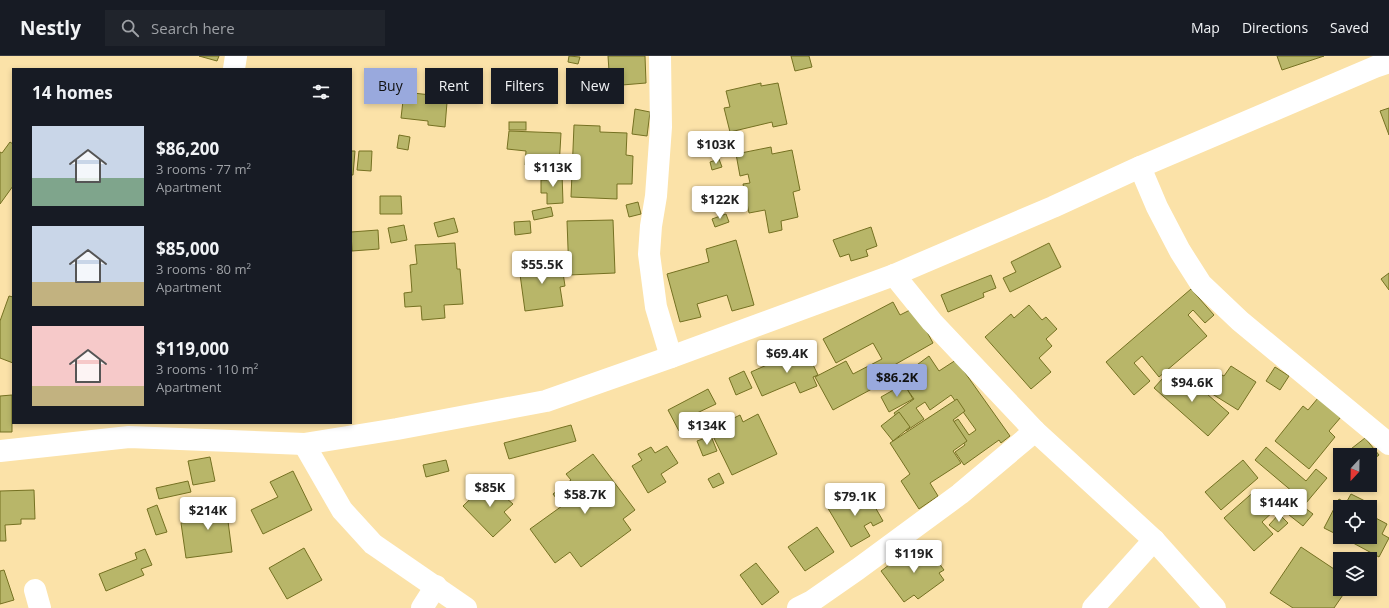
<!DOCTYPE html>
<meta charset="utf-8">
<style>
body{margin:0;font-family:"Open Sans",sans-serif;background:#20242c;color:#f1f3f6;height:100vh;display:flex;flex-direction:column;font-size:15px;white-space:nowrap}
*{box-sizing:border-box;margin:0}
p{font-size:13px;color:#9ea1a6}
.icon{flex:none;width:22px;height:22px;fill:none;stroke:currentColor;stroke-width:2;stroke-linecap:round;stroke-linejoin:round}
.map{position:relative;flex:1;overflow:hidden}
.panel{position:absolute;left:12px;top:12px;width:340px;height:356px;display:flex;flex-direction:column;background:#171b24;border-radius:0px;box-shadow:0 2px 6px #0003}
.panel>*{flex:none}
.guide{position:absolute;left:364px;top:12px;width:380px;height:36px;display:flex;gap:8px}
.needle{width:26px;rotate:202deg}
.buttons{position:absolute;left:1333px;top:392px;display:grid;gap:8px}
.buttons a{display:grid;place-items:center;width:44px;height:44px;border-radius:0px;background:#171b24;box-shadow:0 2px 6px #0003;font-size:20px}
.price{position:absolute;translate:-50% -34px;padding:0 9px;border-radius:4px;background:#fff;color:#222;font-size:13px;line-height:26px;filter:drop-shadow(0 1px 2px #0008)}
.price::after{content:'';position:absolute;left:50%;top:24px;width:12px;height:9px;margin-left:-6px;background:inherit;clip-path:polygon(0 0,100% 0,50% 100%)}
.price.active{background:#99a9dd;color:#111}
ul{padding:0;list-style:none}
li{display:flex;align-items:center;gap:12px;height:100px;padding:0 20px}
li span{display:grid;place-items:center;flex:none;width:112px;height:80px;border-radius:0px;color:#555}
li>.icon{margin-inline-start:auto}
span .icon{width:48px;height:48px;fill:#fffc;stroke-width:1}
li b{font-size:17px}
h2{display:flex;justify-content:space-between;align-items:center;height:48px;padding:0 20px;font-size:17px}
.tag{padding:0 14px;border-radius:0px;background:#171b24;box-shadow:0 2px 6px #0003;font-size:14px;line-height:36px}
.tag.active{background:#99a9dd;color:#111}
header{display:flex;align-items:center;gap:24px;box-sizing:border-box;height:56px;padding:0 20px;background:#171b24;border-bottom:1px solid #363941}
header strong{font-size:19px}
nav{display:flex;gap:22px;margin-inline-start:auto;font-size:14px}
.search{width:280px;height:36px;background:#20242c;display:flex;align-items:center;gap:10px;box-sizing:border-box;padding:0 14px;border-radius:0px;color:#9ea1a6;font-size:15px}
.map>svg:first-child{display:block}
.building{fill:#b8b669;stroke:#757122}
.lines{fill:none;stroke-linecap:round;stroke-linejoin:round}
.minor{stroke:#fff;stroke-width:22}
</style>
<header>
<strong>Nestly</strong>
<div class="search"><svg class="icon" aria-label="search" viewBox="0 0 24 24"><circle cx="10" cy="10" r="6"/><path d="M15 15l6 6"/></svg>Search here</div>
<nav><a>Map</a><a>Directions</a><a>Saved</a></nav>
</header>
<div class="map">
<svg width="1389" height="552" viewBox="0 0 1389 552">
<rect width="100%" height="100%" fill="#fbe2a8"/>
<g class="building">
<path d="M199,0H219L217,5Z"/>
<path d="M569,0L580,1L578,8L568,6Z"/>
<path d="M608,0H645L646,27L610,30Z"/>
<path d="M791,0H809L812,11L795,15Z"/>
<path d="M1277,0H1324L1282,14Z"/>
<path d="M761,27V30L778,27L787,68L773,71L772,66L730,76L724,52L730,51L726,35Z"/>
<path d="M432,32L448,34L445,71L428,69V65L401,62L404,36L431,39Z"/>
<path d="M1389,52V79L1380,55Z"/>
<path d="M635,53L650,56L647,80L632,78Z"/>
<rect x="509" y="66" width="17" height="8"/>
<path d="M574,69L600,70V76L627,77L626,99L633,100L632,128H617V143L571,141Z"/>
<path d="M509,75L561,77L559,112L525,109L526,95L507,93Z"/>
<path d="M399,79L410,81L408,94L397,92Z"/>
<path d="M10,86L13,88V130L0,148V96L2,97Z"/>
<path d="M771,91L772,98L792,94L800,134L793,136L798,161L781,165L782,174L769,177L765,154L749,157L743,128L750,127L748,118L740,120L736,98Z"/>
<path d="M351,95H355L353,119H351Z"/>
<path d="M359,95H372L371,115L357,114Z"/>
<path d="M719,103L722,111L712,114L710,106Z"/>
<path d="M562,117L563,147L547,148V137H541V124H547L546,118Z"/>
<path d="M380,140H401L402,158H380Z"/>
<path d="M638,146L641,158L629,161L626,149Z"/>
<path d="M551,151L553,160L534,164L532,155Z"/>
<path d="M726,158L729,166L715,171L712,163Z"/>
<path d="M454,162L458,176L438,181L434,167Z"/>
<path d="M613,164L615,217L569,219L567,165Z"/>
<path d="M530,165L531,177L515,179L514,166Z"/>
<path d="M404,169L407,184L391,187L388,172Z"/>
<path d="M871,171L877,190L866,194L868,200L851,205L849,198L840,201L833,184Z"/>
<path d="M378,174L379,193L352,195L351,176Z"/>
<path d="M736,184L754,249L732,255L727,239L697,248L701,261L680,266L667,218L709,206L706,193Z"/>
<path d="M455,187L457,213H460L463,248L444,249L445,262L422,264L421,250L405,251L404,237L412,236L410,209L417,208L415,189Z"/>
<path d="M1049,187L1061,211L1010,236L1003,222L1016,216L1011,206Z"/>
<path d="M552,203L553,211L562,210L565,230L560,231L563,250L525,255L519,211L525,210L524,207Z"/>
<path d="M1389,217V234L1381,223Z"/>
<path d="M991,219L996,232L983,237L984,241L948,256L941,239Z"/>
<path d="M1191,233L1214,259L1205,267L1193,254L1188,259L1207,280L1159,321L1142,300L1134,307L1150,325L1134,339L1106,306Z"/>
<path d="M9,240L13,241V307L0,302V265Z"/>
<path d="M893,246L900,259L914,252L933,287L889,312L894,321L833,354L815,321L846,305L853,318L882,303L873,287L836,307L823,283Z"/>
<path d="M1029,249L1042,264L1046,261L1057,273L1046,283L1052,290L1039,302L1051,316L1031,333L985,281L1011,258L1014,262Z"/>
<path d="M805,292L818,319L813,321L817,330L800,337L795,326L762,340L751,316Z"/>
<path d="M929,300L939,315L956,304L1010,380L1001,387L999,384L964,409L955,396L965,389L950,368L958,363L969,379L976,374L951,339L930,354L925,346L916,352L924,363L906,375L894,357L914,343L899,322Z"/>
<path d="M1231,310L1256,326L1238,354L1209,336L1220,318L1224,320Z"/>
<path d="M1275,311L1289,320L1280,334L1266,325Z"/>
<path d="M1171,313L1196,336L1200,332L1229,357L1208,380L1154,332Z"/>
<path d="M744,315L752,332L736,339L729,322Z"/>
<path d="M904,328L913,343L889,356L881,341Z"/>
<path d="M708,333L716,348L697,357L701,364L679,375L668,354Z"/>
<path d="M12,339V376H0V340Z"/>
<path d="M1318,342L1341,361L1329,375L1335,381L1309,413L1275,385L1303,350L1308,354Z"/>
<path d="M957,343L965,355L953,364L967,385L953,395L961,407L930,427L938,440L919,453L901,425L910,418L890,387Z"/>
<path d="M899,356L910,371L893,385L881,370Z"/>
<path d="M758,358L777,398L732,419L710,374L740,359L743,366Z"/>
<path d="M571,369L576,385L509,403L504,387Z"/>
<path d="M711,380L717,395L703,400L697,385Z"/>
<path d="M1365,382L1379,399L1370,406V399H1349L1347,396Z"/>
<path d="M667,390L678,407L661,418L666,426L648,437L632,410L642,404L638,398L651,391L655,397Z"/>
<path d="M1266,391L1306,425L1316,413L1327,422L1306,447L1255,404Z"/>
<path d="M593,398L635,454L623,463L631,474L581,511L570,496L555,507L530,473L562,450L553,438L571,424L566,418Z"/>
<path d="M210,401L215,425L193,429L188,405Z"/>
<path d="M446,404L449,415L426,421L423,409Z"/>
<path d="M1243,404L1258,422L1221,454L1205,436Z"/>
<path d="M293,415L312,454L263,478L251,454L278,441L270,426Z"/>
<path d="M719,417L724,427L713,432L708,423Z"/>
<path d="M188,425L191,436L159,443L156,432Z"/>
<path d="M489,425L494,431L499,426L510,438L506,442L513,448L504,456L511,464L493,481L463,450Z"/>
<path d="M1257,433L1276,453L1262,466L1273,478L1254,495L1224,462Z"/>
<path d="M34,434L35,463H21V468L5,469L6,485H0V435Z"/>
<path d="M866,435L883,465L873,470L871,466L864,470L870,480L851,491L826,449L843,439L847,446Z"/>
<path d="M1351,438L1371,448L1370,451H1340V480L1324,472L1339,443L1346,447Z"/>
<path d="M225,442L232,496L186,502L181,467L203,465L200,445Z"/>
<path d="M1293,443L1313,458L1303,470L1284,455Z"/>
<path d="M157,449L167,476L156,479L147,453Z"/>
<path d="M1279,458L1288,467L1278,476L1269,469Z"/>
<path d="M1370,459L1387,468L1382,478L1389,482L1379,501L1342,481H1370Z"/>
<path d="M817,471L834,496L805,515L788,491Z"/>
<path d="M927,491L944,514L939,517L944,524L918,543L914,539L904,546L881,515L909,494L914,500Z"/>
<path d="M1301,491L1340,517V533H1347L1334,552H1293L1270,537Z"/>
<path d="M304,492L322,524L287,543L269,512Z"/>
<path d="M145,493L152,509L141,513L144,519L106,535L99,518L137,503L135,497Z"/>
<path d="M756,507L779,536L762,549L740,519Z"/>
<path d="M4,514L14,544L0,548V515Z"/>
</g>
<g class="lines">
<g class="minor">
<path d="M660,0L661,71L656,140L651,170L649,198L656,251L671,301"/>
<path d="M234,13L236,0"/>
<path d="M1140,111L1157,151L1180,195L1201,228L1240,265L1389,388"/>
<path d="M894,219L932,266L1035,375L1154,484L1215,552"/>
<path d="M304,388L342,454L373,488L466,552"/>
<path d="M0,395L129,381L304,388L397,373L546,345L671,301L894,219L1053,151L1140,111L1375,11L1389,6"/>
<path d="M35,534L40,552"/>
<path d="M422,552L436,530"/>
<path d="M798,552L812,545L858,513L960,438L1035,375"/>
<path d="M1093,552L1154,484"/>
</g>
</g>
</svg>
<div class="buttons">
<a><svg class="needle" viewBox="-14 -14 28 28"><path d="M0-13l5 13h-10z" fill="#e53935"/><path d="M0 13l5-13h-10z" fill="#9ea1a6"/></svg></a>
<a><svg class="icon" aria-label="locate" viewBox="0 0 24 24"><circle cx="12" cy="12" r="6"/><path d="M12 2v4M12 18v4M2 12h4M18 12h4"/></svg></a>
<a><svg class="icon" aria-label="layers" viewBox="0 0 24 24"><path d="M12 4l9 5-9 5-9-5zM3 14l9 5 9-5"/></svg></a>
</div>
<b class="price" style="left:716px;top:109px">$103K</b>
<b class="price" style="left:553px;top:132px">$113K</b>
<b class="price" style="left:720px;top:164px">$122K</b>
<b class="price" style="left:542px;top:229px">$55.5K</b>
<b class="price" style="left:787px;top:318px">$69.4K</b>
<b class="price active" style="left:897px;top:342px">$86.2K</b>
<b class="price" style="left:1192px;top:347px">$94.6K</b>
<b class="price" style="left:707px;top:390px">$134K</b>
<b class="price" style="left:490px;top:452px">$85K</b>
<b class="price" style="left:585px;top:459px">$58.7K</b>
<b class="price" style="left:855px;top:461px">$79.1K</b>
<b class="price" style="left:1279px;top:467px">$144K</b>
<b class="price" style="left:208px;top:475px">$214K</b>
<b class="price" style="left:914px;top:518px">$119K</b>
<div class="guide">
<a class="tag active">Buy</a>
<a class="tag">Rent</a>
<a class="tag">Filters</a>
<a class="tag">New</a>
</div>
<section class="panel">
<h2>14 homes<svg class="icon" aria-label="filters" viewBox="0 0 24 24"><path d="M4 7h16M4 17h16"/><circle cx="9" cy="7" r="2"/><circle cx="15" cy="17" r="2"/></svg></h2>
<ul>
<li><span style="background:linear-gradient(#c9d6e8 65%,#7fa58c 0)"><svg class="icon" aria-label="home" viewBox="0 0 24 24"><path d="M3 11l9-7 9 7M6 9v11h12V9"/></svg></span><div><b>$86,200</b><p>3 rooms · 77 m²</p><p>Apartment</p></div></li>
<li><span style="background:linear-gradient(#c9d6e8 70%,#c2b280 0)"><svg class="icon" aria-label="home" viewBox="0 0 24 24"><path d="M3 11l9-7 9 7M6 9v11h12V9"/></svg></span><div><b>$85,000</b><p>3 rooms · 80 m²</p><p>Apartment</p></div></li>
<li><span style="background:linear-gradient(#f6c9c9 75%,#c2b280 0)"><svg class="icon" aria-label="home" viewBox="0 0 24 24"><path d="M3 11l9-7 9 7M6 9v11h12V9"/></svg></span><div><b>$119,000</b><p>3 rooms · 110 m²</p><p>Apartment</p></div></li>
</ul>
</section>
</div>
